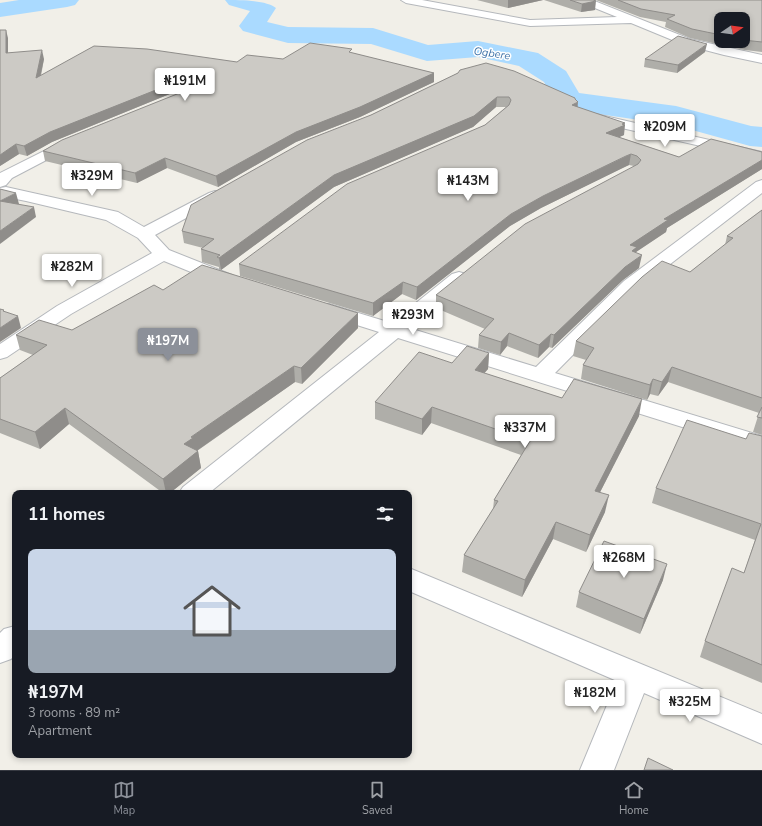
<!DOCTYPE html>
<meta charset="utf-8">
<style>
body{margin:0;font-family:"Nunito Sans",sans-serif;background:#20242c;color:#f1f3f6;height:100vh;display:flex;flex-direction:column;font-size:15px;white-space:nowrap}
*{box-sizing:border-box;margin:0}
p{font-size:13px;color:#9ea1a6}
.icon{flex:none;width:22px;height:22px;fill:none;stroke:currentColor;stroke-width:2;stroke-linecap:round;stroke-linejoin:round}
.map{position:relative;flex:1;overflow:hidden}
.side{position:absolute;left:12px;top:490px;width:400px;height:268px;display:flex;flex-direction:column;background:#171b24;border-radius:8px;box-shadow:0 2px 6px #0003}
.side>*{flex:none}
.needle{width:26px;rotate:77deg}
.fabs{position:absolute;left:714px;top:12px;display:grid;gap:8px}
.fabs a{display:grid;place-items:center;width:36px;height:36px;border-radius:8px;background:#171b24;box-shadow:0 2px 6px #0003;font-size:20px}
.price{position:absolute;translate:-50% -34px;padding:0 9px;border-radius:4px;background:#fff;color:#222;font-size:13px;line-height:26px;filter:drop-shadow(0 1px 2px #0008)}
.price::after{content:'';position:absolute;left:50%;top:24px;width:12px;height:9px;margin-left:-6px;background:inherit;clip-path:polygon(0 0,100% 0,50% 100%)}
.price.selected{background:#8c9099;color:#fff}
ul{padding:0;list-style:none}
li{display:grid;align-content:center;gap:8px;height:212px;padding:0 16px}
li+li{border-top:1px solid #363941}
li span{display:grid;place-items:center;height:124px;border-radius:8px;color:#555}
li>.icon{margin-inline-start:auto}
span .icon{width:72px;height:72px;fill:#fffc;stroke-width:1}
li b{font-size:17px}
h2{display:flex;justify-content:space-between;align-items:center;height:48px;padding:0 16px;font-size:17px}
.dock{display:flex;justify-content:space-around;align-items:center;height:56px;border-top:1px solid #363941;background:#171b24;font-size:11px;color:#9ea1a6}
.dock a{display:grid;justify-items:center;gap:2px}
.dock .selected{color:#8c9099}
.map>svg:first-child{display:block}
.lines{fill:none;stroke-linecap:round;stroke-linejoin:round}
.river{fill:#aadaff;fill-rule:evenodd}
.minor-casing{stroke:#b5b8bc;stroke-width:2}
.minor{fill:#fff;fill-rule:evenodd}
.wall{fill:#afaea9;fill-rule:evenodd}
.shaded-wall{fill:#8f8d8a}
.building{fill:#cccac5;stroke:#8f8d8a}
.labels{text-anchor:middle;stroke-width:3;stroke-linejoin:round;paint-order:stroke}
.far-water-label{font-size:11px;font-style:italic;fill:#4174aa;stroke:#fff}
</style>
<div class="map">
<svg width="762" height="770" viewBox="0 0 762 770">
<rect width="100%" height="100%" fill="#f1efe8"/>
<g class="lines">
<g class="river">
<path d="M19,0H79L75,5L67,7L0,17V3Z"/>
<path d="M225,0C240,0 267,0 276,8L267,22L288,27L373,28L428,45L478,41L538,53L566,71L579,93L676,106L751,126L762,127V147L750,146L674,125L557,108L544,82L519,66L478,57L427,61L371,44L288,43L243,31L239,26L250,11L229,5Z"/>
</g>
<defs>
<g id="minor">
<path d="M401,0H422L530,20L617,17L580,2L578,0H592L690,39L762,55V63L724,55L682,44L631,23L530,26L406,3Z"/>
<path d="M596,114L762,152V160L591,121L589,118L591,115Z"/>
<path d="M70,138L75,139L77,142L75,145L12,178L6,185L0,187V173Z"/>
<path d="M762,180V193L638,289L555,373L762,436V452L398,338L209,493H179L183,487L379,332L322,314L319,310L322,306L329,304L391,323L452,274L459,272L466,274L468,278L466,282L409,328L536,367L624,281L756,182Z"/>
<path d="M6,187L118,212L144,227L209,193L215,191L221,193L223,196L221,199L155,235L169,250L232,275L234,279L232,283L225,285L218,283L164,261L71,314L7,357L0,359V344L57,306L152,253L138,238L106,220L26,201L6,197L0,198V188Z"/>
<path d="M409,568L762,714V744L644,693L614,770H580L617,681L409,591Z"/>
<path d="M15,626V655L11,659L0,663V633L4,629Z"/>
</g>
</defs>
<use href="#minor" class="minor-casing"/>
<use href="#minor" class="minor"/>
</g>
<g class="wall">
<path d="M477,0H543L508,8Z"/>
<path d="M544,0H593L595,10L581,12Z"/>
<path d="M596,0H762V52L745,50L690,38L665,27L666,22L640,17ZM721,19H743V41H721Z"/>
<path d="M8,38V53L44,59L41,76L237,62L283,59L352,53L434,73V82L360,117L296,142L218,187L167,168L137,183L45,161L43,151L187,90L205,79L202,78L177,91L52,142L27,156L19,154L0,166Z"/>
<path d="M705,52L677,73L644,67L645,59Z"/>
<path d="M458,73L575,100L578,107L624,124V135L619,137L679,157L762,152V169L667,228L666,232L636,252L639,268L623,280L552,348L549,347L538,358L507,346L500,355L478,348L479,335L485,329L436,308V295L634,166L629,165L624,167L541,208L510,226L416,300L402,294L373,316L240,276L239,264L485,125L506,107H496L473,127L334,187L221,270L219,269V267L202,262L201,249L203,248L184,243L182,231L371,115Z"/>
<path d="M762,210V435L753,432L759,413L668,382L658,396L650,394L647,400L581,379L583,365L586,360L573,356L576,341L690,272L725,245L727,236Z"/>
<path d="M163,290L358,328L302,384L295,382L197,451H198L201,468L170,493H163L69,424L40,449L0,433V378L33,355L20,350L16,335L72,330Z"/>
<path d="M489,353L488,369L484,373L562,398L639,416L600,492L605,512L586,552L553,539L522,597L462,572L464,555L493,509L494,500L521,455L431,423L422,435L375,419V402L452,363Z"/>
<path d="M762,436V683L700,657L705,641L744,573L755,540L652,503L656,488L746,439Z"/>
<path d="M663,580L640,634L576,607L579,592Z"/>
</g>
<g class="shaded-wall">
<path d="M508,0H543L508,8Z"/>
<path d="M596,1L595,10L581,12L582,4Z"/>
<path d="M6,30L8,38V61L6,53Z"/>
<path d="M707,44L705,52L677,73L678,65Z"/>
<path d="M42,50L44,59L38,87L36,78Z"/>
<path d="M201,69L202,78L177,91L52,142L27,156L24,146L50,132Z"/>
<path d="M434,73V82L360,117L296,142L218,187L216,176L296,132Z"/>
<path d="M497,97L496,107L473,127L334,187L221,270L219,258L334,175Z"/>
<path d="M575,98V104L578,102L577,112L572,105Z"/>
<path d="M625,123L624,125H625L624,135L604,144L606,133Z"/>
<path d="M16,144L19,154L0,166V155Z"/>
<path d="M631,154L629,165L541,208L510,226L416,300L417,287L511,214L543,196Z"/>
<path d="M165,158L167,168L137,183L135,173Z"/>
<path d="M762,160V169L667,228L666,232L636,252L634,260L630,245L664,219Z"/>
<path d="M16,193L19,204L3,212L0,201Z"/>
<path d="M34,207L36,217L0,244V231Z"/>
<path d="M642,255L639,268L623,280L552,348L554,335L625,267Z"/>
<path d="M403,282L402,294L373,316V303Z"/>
<path d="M358,313V328L302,384L301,368Z"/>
<path d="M18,316L21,328L0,342V328Z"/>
<path d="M509,333L507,346L500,355L501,342Z"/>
<path d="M551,334L549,347L538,358L539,345Z"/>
<path d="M489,353L488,369L473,386L475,370Z"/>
<path d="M294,366L295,382L195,452L198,451L201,468L170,493H166L163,479L184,444L191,437Z"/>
<path d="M672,367L668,382L658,396L662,382Z"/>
<path d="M653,379L650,394L647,400L650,385Z"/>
<path d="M642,399L639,416L592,508L595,491Z"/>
<path d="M432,407L431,423L422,435V419Z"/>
<path d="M65,408L69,424L40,449L35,432Z"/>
<path d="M609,495L605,512L586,552L590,535Z"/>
<path d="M556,522L553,539L522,597L525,580Z"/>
<path d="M667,564L663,580L640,634L644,619Z"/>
</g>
<g class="building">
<path d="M570,0H593L596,1L582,4Z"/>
<path d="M618,0H762V42L743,40V19H721V35L692,29L667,19L675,15L641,9Z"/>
<path d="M0,30H6V53L42,50L36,78L94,46L147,49L237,62L247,55L283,59L310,43L352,49L349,52L434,73L360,107L296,132L216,176L165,158L135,173L43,151L62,140L187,90L206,78L208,75L206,70L201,69L176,82L50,132L24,146L16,144L0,155Z"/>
<path d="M678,36L707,44L678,65L645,59Z"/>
<path d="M486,63L514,71L575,98V99L578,102L572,105L625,123L622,124L625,125L606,133L679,157L711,139L762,152V160L664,219L668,220L630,245L637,247L632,251L642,255L625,267L554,335L551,334L539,345L509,333L501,342L479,335L494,319L436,295L525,224L638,164L641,160L637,156L631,154L626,156L543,196L511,214L417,287L403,282L373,303L239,264L347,184L485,125L509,105L511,100L509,97H497L474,116L334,175L219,258L217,257L220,255L201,249L214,239L182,231L191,205L307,140L371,115L458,73L460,70Z"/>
<path d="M0,189L16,193L0,201L34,207L0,231Z"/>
<path d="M762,210V398L672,367L662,382L653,379L650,385L583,365L594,348L576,341L642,277L662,261L690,272L733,238L727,236Z"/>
<path d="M202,265L358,313L301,368L294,366L191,437L193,438L184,444L198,451L163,479L65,408L35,432L0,419V378L47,345L16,335L39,320L72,330L154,285L163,290Z"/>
<path d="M0,309L4,310L3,311L18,316L0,328Z"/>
<path d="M467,346L489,353L475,370L562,398L574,379L642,399L595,491L609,495L590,535L556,522L525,580L464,555L498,501L494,500L530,441L432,407L422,419L375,402L419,352L452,363Z"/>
<path d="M762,407V418L757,417Z"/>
<path d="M687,420L746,439L749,433L762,436V665L705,641L732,568L744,573L761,524L656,488Z"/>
<path d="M604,541L667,564L644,619L579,592Z"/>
<path d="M648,758L673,770H644Z"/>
</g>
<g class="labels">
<g class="far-water-label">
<text transform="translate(492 53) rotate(8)" y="4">Ogbere</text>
</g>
</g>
</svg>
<div class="fabs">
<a><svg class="needle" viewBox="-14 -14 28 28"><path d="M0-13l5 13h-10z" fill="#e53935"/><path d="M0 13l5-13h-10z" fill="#9ea1a6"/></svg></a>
</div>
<b class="price" style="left:185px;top:102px">₦191M</b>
<b class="price" style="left:665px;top:148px">₦209M</b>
<b class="price" style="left:92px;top:197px">₦329M</b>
<b class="price" style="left:468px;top:202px">₦143M</b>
<b class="price" style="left:72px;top:288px">₦282M</b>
<b class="price" style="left:413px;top:336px">₦293M</b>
<b class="price selected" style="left:168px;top:362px">₦197M</b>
<b class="price" style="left:525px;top:449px">₦337M</b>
<b class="price" style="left:624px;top:579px">₦268M</b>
<b class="price" style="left:595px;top:714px">₦182M</b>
<b class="price" style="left:690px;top:723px">₦325M</b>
<section class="side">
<h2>11 homes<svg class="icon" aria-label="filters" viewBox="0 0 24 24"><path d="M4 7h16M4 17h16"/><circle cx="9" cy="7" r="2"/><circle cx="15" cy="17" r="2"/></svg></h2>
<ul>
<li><span style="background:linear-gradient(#c9d6e8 65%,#9aa5b1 0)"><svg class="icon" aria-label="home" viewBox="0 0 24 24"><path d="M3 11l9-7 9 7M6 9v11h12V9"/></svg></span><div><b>₦197M</b><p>3 rooms · 89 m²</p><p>Apartment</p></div></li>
</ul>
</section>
</div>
<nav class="dock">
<a class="selected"><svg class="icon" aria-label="map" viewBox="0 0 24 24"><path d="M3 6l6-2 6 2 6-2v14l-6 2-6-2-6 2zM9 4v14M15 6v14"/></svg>Map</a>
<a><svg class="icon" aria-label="saved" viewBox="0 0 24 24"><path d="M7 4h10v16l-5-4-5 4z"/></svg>Saved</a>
<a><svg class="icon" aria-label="home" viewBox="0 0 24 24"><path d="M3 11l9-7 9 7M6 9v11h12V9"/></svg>Home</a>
</nav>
